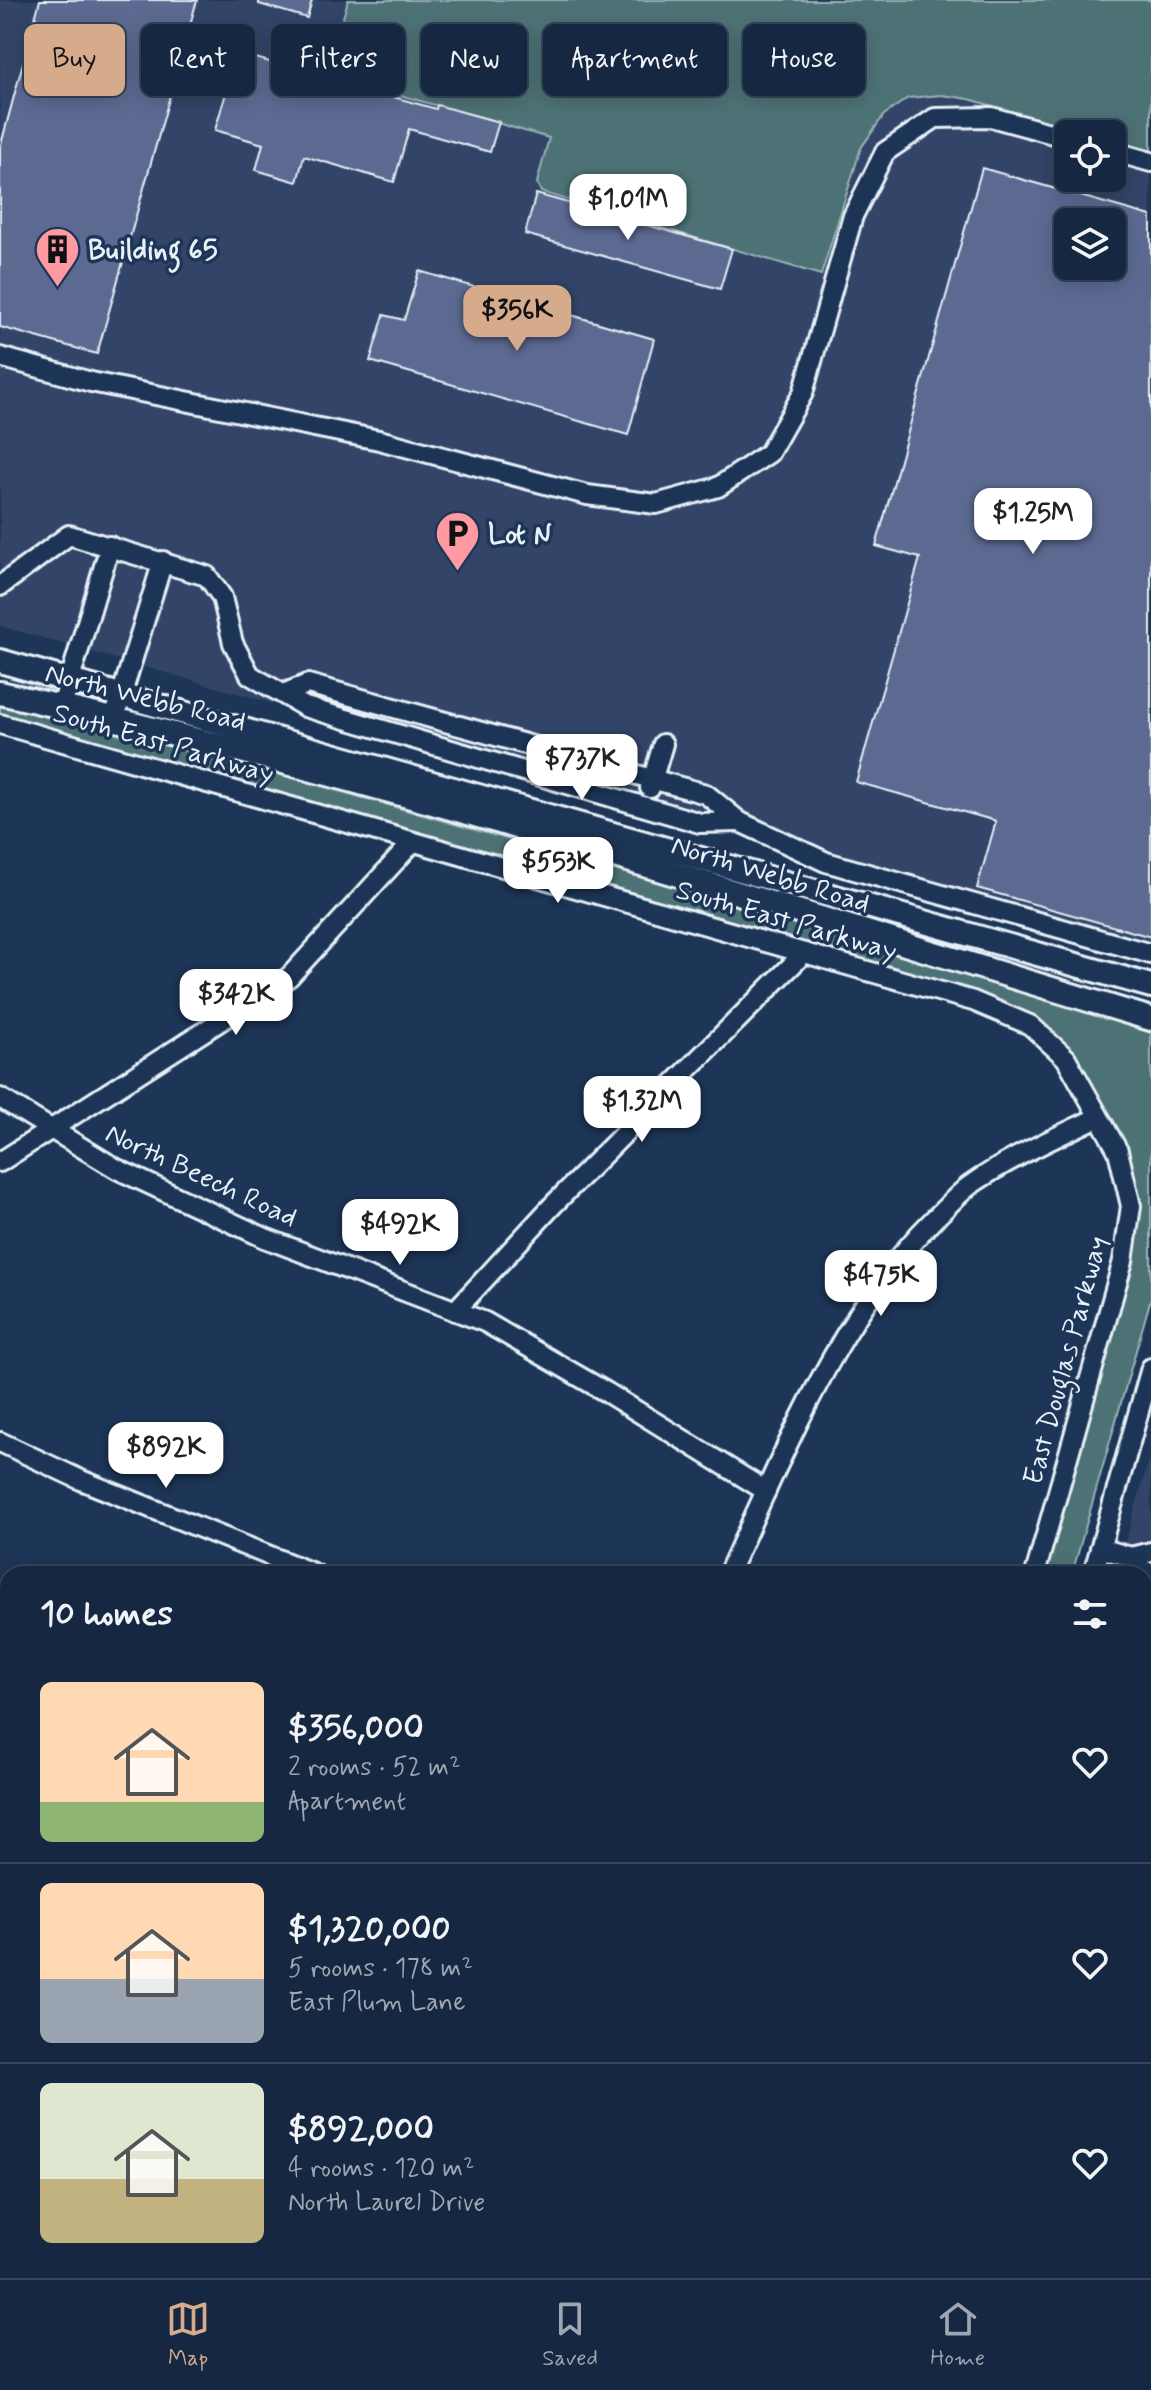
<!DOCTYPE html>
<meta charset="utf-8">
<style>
body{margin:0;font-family:Mynerve,sans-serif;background:#23344c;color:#f1f3f6;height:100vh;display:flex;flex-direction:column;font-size:30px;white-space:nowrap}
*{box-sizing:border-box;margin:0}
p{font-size:26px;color:#9ea6b1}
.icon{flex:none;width:44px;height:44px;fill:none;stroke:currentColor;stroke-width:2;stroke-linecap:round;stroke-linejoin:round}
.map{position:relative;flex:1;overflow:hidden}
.side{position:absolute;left:0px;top:1566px;width:1152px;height:712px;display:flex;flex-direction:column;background:#162841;border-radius:24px 24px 0 0;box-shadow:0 4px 20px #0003,0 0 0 2px #35445a}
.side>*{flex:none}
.guide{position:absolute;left:24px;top:24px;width:1104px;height:72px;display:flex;gap:16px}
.buttons{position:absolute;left:1054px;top:120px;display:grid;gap:16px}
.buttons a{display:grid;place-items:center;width:72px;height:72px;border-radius:12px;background:#162841;box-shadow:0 4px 20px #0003,0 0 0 2px #35445a;font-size:40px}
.price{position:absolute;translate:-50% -68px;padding:0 18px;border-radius:16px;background:#fff;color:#222;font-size:26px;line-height:52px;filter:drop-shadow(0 2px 4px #0008)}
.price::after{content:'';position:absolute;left:50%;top:48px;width:24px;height:18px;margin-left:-12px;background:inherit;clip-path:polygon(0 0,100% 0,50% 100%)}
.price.selected{background:#d6ab8b;color:#111}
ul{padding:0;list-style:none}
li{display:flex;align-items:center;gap:24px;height:200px;padding:0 40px}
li+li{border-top:2px solid #35445a}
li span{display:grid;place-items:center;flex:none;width:224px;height:160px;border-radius:12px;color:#555}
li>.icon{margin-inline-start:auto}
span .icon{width:96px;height:96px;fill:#fffc;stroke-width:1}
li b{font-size:34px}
h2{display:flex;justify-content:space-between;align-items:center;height:96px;padding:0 40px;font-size:34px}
.chip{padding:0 28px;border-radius:12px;background:#162841;box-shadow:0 4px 20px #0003,0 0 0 2px #35445a;font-size:28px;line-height:72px}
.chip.selected{background:#d6ab8b;color:#111}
.tabs{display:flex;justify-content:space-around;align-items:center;height:112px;border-top:2px solid #35445a;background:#162841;font-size:22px;color:#9ea6b1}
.tabs a{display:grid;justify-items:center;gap:4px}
.tabs .selected{color:#d6ab8b}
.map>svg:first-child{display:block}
.built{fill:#304569;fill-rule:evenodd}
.green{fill:#4e7274;stroke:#9bb2b6;stroke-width:2}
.building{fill:#5c6a92;stroke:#e8f1f8;stroke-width:2;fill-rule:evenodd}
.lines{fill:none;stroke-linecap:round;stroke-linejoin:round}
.minor-casing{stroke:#e8f1f8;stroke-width:24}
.major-casing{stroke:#e8f1f8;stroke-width:28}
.minor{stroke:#1d3557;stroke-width:18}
.major{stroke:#1d3557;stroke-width:22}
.labels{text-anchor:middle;stroke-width:7;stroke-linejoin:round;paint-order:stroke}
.poi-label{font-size:28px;font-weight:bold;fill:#e8f1f8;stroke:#1d3557;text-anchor:start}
.street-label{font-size:28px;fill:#e8f1f8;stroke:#1d3557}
</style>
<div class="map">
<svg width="1151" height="2278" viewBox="0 0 1151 2278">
<rect width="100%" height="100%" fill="#1d3557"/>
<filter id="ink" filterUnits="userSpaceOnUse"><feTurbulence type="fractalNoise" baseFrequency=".0125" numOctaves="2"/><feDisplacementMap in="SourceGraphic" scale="16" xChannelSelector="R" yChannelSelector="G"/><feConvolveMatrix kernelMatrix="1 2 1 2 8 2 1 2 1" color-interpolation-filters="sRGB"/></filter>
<g filter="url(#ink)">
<g class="built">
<path d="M0,0H1151V952L0,626ZM1068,134H1112V178H1068ZM1068,222H1112V266H1068Z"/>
<path d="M1151,1453V2278H912L915,2270H1144V1574H1116Z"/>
</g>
<g class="green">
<path d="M348,0H1151V151L1112,140V134H1091L969,99L942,95L908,98L884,115L861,148L821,275L541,192L537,183L549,138L327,74Z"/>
<path d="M0,704L206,753L835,933L1151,1033V1298L1072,1574H1042L1124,1291L1136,1235L1133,1187L1123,1145L1029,1016L997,1000L965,989L0,722Z"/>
</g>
<g class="building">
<path d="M40,0H197L97,354L0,327V148Z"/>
<path d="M259,0H312L307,18L259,4Z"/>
<path d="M238,53L436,109L437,105L499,122L490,152L409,129L394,182L304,156L297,182L256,170L263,144L215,130Z"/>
<path d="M982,168L1151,216V937L977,888L996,821L856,782L920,558L876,546ZM1068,222H1112V266H1068Z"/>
<path d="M536,194L732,249L720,289L525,234Z"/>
<path d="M419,271L654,339L628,435L370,361L384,315L404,320Z"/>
</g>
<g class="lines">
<defs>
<g id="minor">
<path d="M1112,151L1151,162"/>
<path d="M0,357L91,382L379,440L587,495L656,504L718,487L769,453L803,393L853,216L885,152L935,118L991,117L1068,138"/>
<path d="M0,586L69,535L207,576L222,597L233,643L250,675L305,707L700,823L740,822L706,794L308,684L283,694"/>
<path d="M62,706L110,546"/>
<path d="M114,719L163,561"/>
<path d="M0,724L973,1001L1030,1025L1066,1058L1118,1151L1131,1206L1123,1261L1035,1574"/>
<path d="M650,788L663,744"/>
<path d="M740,822L826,862L1151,954"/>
<path d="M0,1098L117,1169L265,1238L485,1322L606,1392L766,1491"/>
<path d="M0,1162L289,977L413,842"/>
<path d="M455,1311L553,1205L804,953"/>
<path d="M0,1442L81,1480L315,1574"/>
<path d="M1100,1548L1131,1557L1143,1570L1151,1573"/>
<path d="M1131,1557L1151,1552"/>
<path d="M728,1574C783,1455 840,1312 934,1219C946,1208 957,1195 969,1186C1009,1158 1055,1138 1098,1117"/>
<path d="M1093,1574L1151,1368"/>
<path d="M0,1873L8,1875"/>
<path d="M1144,1961L1151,1962"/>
<path d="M595,2270L600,2278"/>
<path d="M832,2278L834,2270"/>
<path d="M892,2278L894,2270"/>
</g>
<g id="major">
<path d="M0,661L1151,986"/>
<path d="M0,693C390,779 769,904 1151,1019"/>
</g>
</defs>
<use href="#minor" class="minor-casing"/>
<use href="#major" class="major-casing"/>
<use href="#minor" class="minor"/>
<use href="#major" class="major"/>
</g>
</g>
<defs>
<symbol id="building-pin" viewBox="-11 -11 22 30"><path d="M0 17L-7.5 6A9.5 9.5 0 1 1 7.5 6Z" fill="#ff9aa2" stroke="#1d3557"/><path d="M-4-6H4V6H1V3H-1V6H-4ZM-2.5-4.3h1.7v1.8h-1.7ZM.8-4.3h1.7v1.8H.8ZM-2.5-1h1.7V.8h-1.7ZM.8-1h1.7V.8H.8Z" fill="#111"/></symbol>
<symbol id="parking-pin" viewBox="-11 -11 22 30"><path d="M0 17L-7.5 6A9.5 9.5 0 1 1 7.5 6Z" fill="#ff9aa2" stroke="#1d3557"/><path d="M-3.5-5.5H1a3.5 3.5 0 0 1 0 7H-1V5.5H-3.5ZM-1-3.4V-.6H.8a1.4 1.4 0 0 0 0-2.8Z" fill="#111"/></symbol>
</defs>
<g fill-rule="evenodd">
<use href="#building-pin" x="32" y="224" width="51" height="69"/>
<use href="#parking-pin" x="432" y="508" width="51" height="69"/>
</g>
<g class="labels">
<g class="poi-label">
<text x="88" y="259">Building 65</text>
<text x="488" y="543">Lot N</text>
</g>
<g class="street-label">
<text transform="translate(146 696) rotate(14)" y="10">North Webb Road</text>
<text transform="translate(164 742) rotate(16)" y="10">South East Parkway</text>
<text transform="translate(771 873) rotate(17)" y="10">North Webb Road</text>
<text transform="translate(787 919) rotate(16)" y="10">South East Parkway</text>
<text transform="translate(202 1174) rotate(25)" y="10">North Beech Road</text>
<text transform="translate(1064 1360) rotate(-75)" y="10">East Douglas Parkway</text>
</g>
</g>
</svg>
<div class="buttons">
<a><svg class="icon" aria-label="locate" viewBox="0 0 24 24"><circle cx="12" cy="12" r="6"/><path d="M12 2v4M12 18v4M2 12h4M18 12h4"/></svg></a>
<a><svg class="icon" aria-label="layers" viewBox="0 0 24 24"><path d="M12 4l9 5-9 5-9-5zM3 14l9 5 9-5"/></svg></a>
</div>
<b class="price" style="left:628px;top:242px">$1.01M</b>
<b class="price selected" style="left:517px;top:353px">$356K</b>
<b class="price" style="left:1033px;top:556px">$1.25M</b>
<b class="price" style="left:582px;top:802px">$737K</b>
<b class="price" style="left:558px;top:905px">$553K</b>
<b class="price" style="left:236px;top:1037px">$342K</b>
<b class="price" style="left:642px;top:1144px">$1.32M</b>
<b class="price" style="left:400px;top:1267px">$492K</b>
<b class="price" style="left:881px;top:1318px">$475K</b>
<b class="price" style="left:166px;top:1490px">$892K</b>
<div class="guide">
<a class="chip selected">Buy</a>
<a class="chip">Rent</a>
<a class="chip">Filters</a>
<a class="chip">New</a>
<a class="chip">Apartment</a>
<a class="chip">House</a>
</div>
<section class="side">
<h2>10 homes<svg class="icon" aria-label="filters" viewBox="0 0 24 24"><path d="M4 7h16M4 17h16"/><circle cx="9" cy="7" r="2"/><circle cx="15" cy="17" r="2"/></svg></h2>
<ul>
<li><span style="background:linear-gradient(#ffd9b3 75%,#8fb573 0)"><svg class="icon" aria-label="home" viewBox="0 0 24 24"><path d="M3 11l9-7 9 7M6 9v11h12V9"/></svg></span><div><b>$356,000</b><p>2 rooms · 52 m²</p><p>Apartment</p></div><svg class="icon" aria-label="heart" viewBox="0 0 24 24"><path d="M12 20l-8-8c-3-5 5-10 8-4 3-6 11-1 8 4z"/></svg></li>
<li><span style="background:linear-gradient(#ffd9b3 60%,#9aa5b1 0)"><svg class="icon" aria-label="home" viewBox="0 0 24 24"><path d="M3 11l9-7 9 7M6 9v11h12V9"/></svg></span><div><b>$1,320,000</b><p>5 rooms · 178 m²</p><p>East Plum Lane</p></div><svg class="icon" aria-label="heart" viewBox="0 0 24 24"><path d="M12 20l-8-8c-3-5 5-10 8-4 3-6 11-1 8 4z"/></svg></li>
<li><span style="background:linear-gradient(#dfe7d0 60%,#c2b280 0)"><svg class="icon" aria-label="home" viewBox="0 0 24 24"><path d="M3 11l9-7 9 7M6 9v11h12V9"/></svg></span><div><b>$892,000</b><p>4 rooms · 120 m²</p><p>North Laurel Drive</p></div><svg class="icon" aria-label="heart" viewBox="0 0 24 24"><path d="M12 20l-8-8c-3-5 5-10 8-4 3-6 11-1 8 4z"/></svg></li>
</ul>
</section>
</div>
<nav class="tabs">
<a class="selected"><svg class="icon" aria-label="map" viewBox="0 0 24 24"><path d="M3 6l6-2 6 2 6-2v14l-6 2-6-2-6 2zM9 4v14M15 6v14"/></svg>Map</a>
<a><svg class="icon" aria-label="saved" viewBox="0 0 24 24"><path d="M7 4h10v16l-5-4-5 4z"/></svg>Saved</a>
<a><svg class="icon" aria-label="home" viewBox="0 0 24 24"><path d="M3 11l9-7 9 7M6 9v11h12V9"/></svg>Home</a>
</nav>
